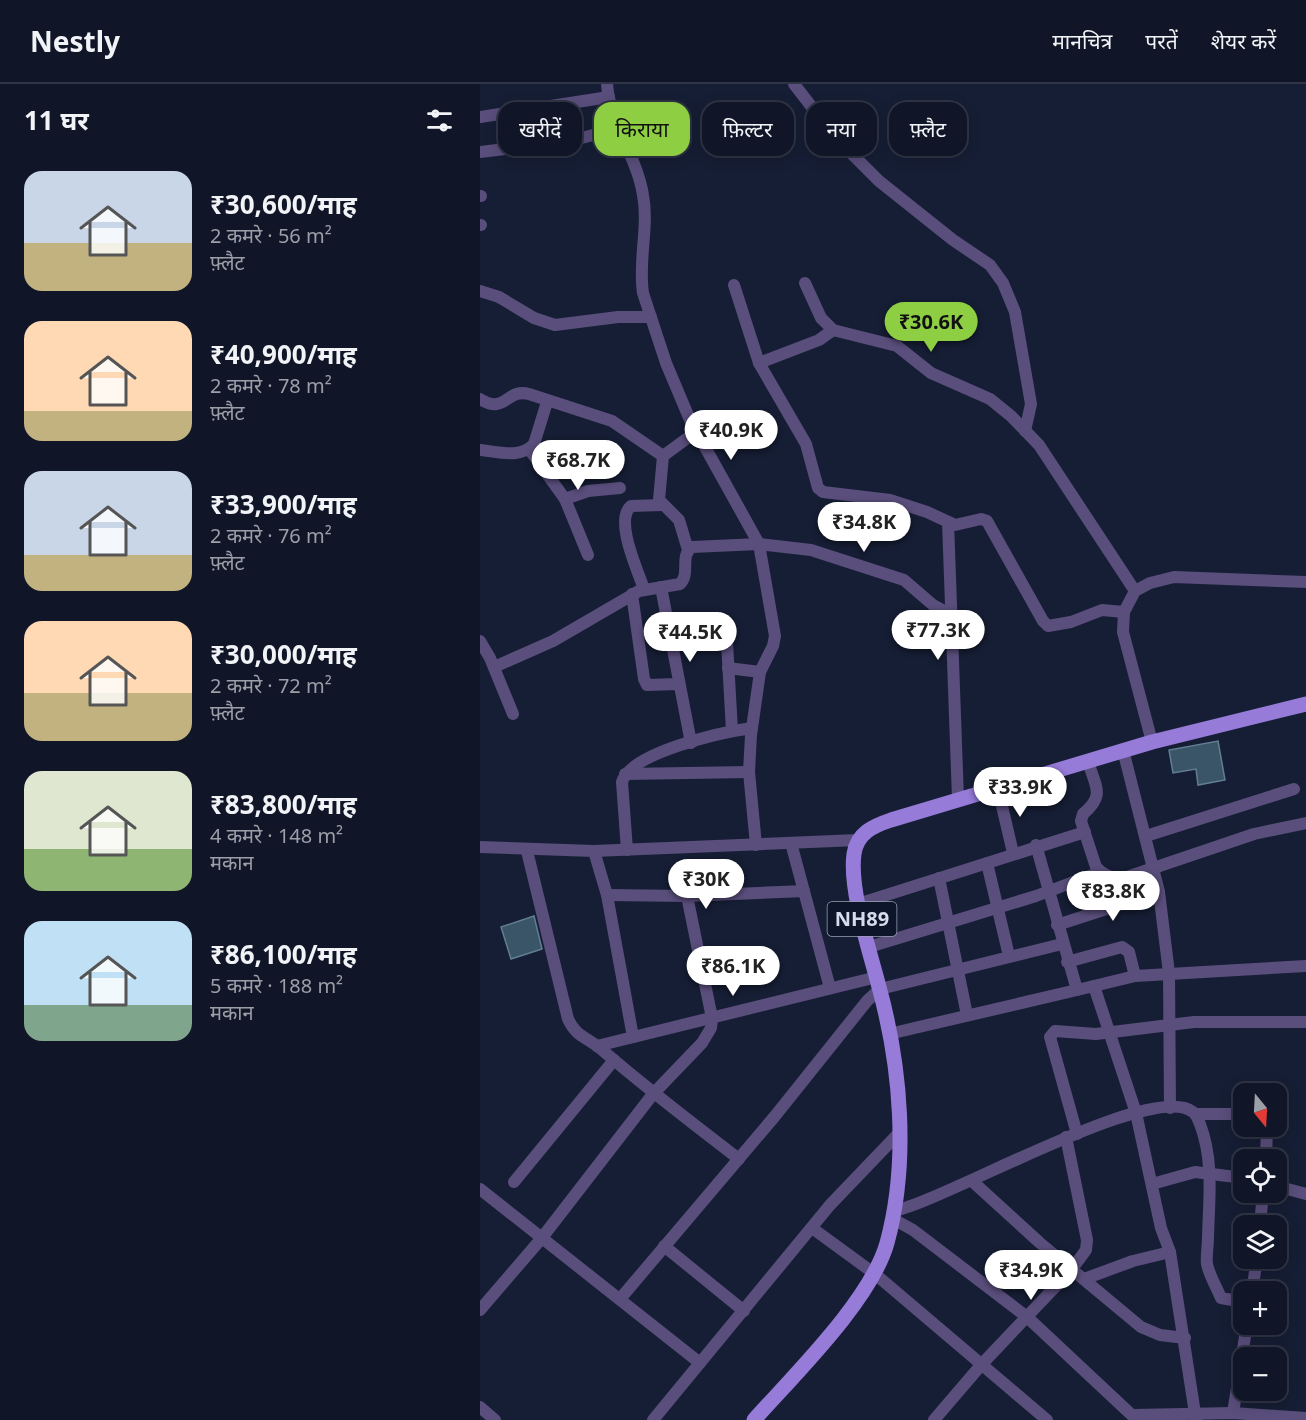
<!DOCTYPE html>
<html lang="hi">
<meta charset="utf-8">
<style>
body{margin:0;font-family:"Noto Sans","Noto Sans Devanagari",sans-serif;background:#191f30;color:#f1f3f6;height:100vh;display:flex;flex-direction:column;font-size:22px;white-space:nowrap}
*{box-sizing:border-box;margin:0}
p{font-size:20px;color:#9c9fa8}
.icon{flex:none;width:33px;height:33px;fill:none;stroke:currentColor;stroke-width:2;stroke-linecap:round;stroke-linejoin:round}
.map{position:relative;flex:1;overflow:hidden}
.sheet{display:flex;flex-direction:column;background:#101628;width:480px}
.sheet>*{flex:none}
.hud{position:absolute;left:18px;top:18px;width:570px;height:54px;display:flex;gap:12px}
.needle{width:39px;rotate:162deg}
.controls{position:absolute;left:753px;top:999px;display:grid;gap:12px}
.controls a{display:grid;place-items:center;width:54px;height:54px;border-radius:12px;background:#101628;box-shadow:0 3px 15px #0003,0 0 0 2px #303545;font-size:30px}
.price{position:absolute;translate:-50% -51px;padding:0 14px;border-radius:21px;background:#fff;color:#222;font-size:20px;line-height:39px;filter:drop-shadow(0 2px 3px #0008)}
.price::after{content:'';position:absolute;left:50%;top:36px;width:18px;height:14px;margin-left:-9px;background:inherit;clip-path:polygon(0 0,100% 0,50% 100%)}
.price.on{background:#8ece43;color:#111}
ul{padding:0;list-style:none}
li{display:flex;align-items:center;gap:18px;height:150px;padding:0 24px}
li span{display:grid;place-items:center;flex:none;width:168px;height:120px;border-radius:18px;color:#555}
li>.icon{margin-inline-start:auto}
span .icon{width:72px;height:72px;fill:#fffc;stroke-width:1}
li b{font-size:26px}
h2{display:flex;justify-content:space-between;align-items:center;height:72px;padding:0 24px;font-size:26px}
.pill{padding:0 21px;border-radius:18px;background:#101628;box-shadow:0 3px 15px #0003,0 0 0 2px #303545;font-size:21px;line-height:54px}
.pill.on{background:#8ece43;color:#111}
header{display:flex;align-items:center;gap:36px;box-sizing:border-box;height:84px;padding:0 30px;background:#101628;border-bottom:2px solid #303545}
header strong{font-size:28px}
nav{display:flex;gap:33px;margin-inline-start:auto;font-size:21px}
main{display:flex;flex:1;min-height:0}
.map>svg:first-child{display:block}
.building{fill:#3b5568;stroke:#627e92;stroke-width:1.5}
.lines{fill:none;stroke-linecap:round;stroke-linejoin:round}
.street{stroke:#5a4e7c;stroke-width:12}
.primary{stroke:#967bd9;stroke-width:15}
.labels{text-anchor:middle;stroke-width:6;stroke-linejoin:round;paint-order:stroke}
.shield{fill:#0d152a;stroke:#9aa0b2;stroke-width:1.5}
.shield-label{font-size:20px;font-weight:bold;fill:#d6dcec}
</style>
<header>
<strong>Nestly</strong>
<nav><a>मानचित्र</a><a>परतें</a><a>शेयर करें</a></nav>
</header>
<main>
<section class="sheet">
<h2>11 घर<svg class="icon" aria-label="filters" viewBox="0 0 24 24"><path d="M4 7h16M4 17h16"/><circle cx="9" cy="7" r="2"/><circle cx="15" cy="17" r="2"/></svg></h2>
<ul>
<li><span style="background:linear-gradient(#c9d6e8 60%,#c2b280 0)"><svg class="icon" aria-label="home" viewBox="0 0 24 24"><path d="M3 11l9-7 9 7M6 9v11h12V9"/></svg></span><div><b>₹30,600/माह</b><p>2 कमरे · 56 m²</p><p>फ़्लैट</p></div></li>
<li><span style="background:linear-gradient(#ffd9b3 75%,#c2b280 0)"><svg class="icon" aria-label="home" viewBox="0 0 24 24"><path d="M3 11l9-7 9 7M6 9v11h12V9"/></svg></span><div><b>₹40,900/माह</b><p>2 कमरे · 78 m²</p><p>फ़्लैट</p></div></li>
<li><span style="background:linear-gradient(#c9d6e8 70%,#c2b280 0)"><svg class="icon" aria-label="home" viewBox="0 0 24 24"><path d="M3 11l9-7 9 7M6 9v11h12V9"/></svg></span><div><b>₹33,900/माह</b><p>2 कमरे · 76 m²</p><p>फ़्लैट</p></div></li>
<li><span style="background:linear-gradient(#ffd9b3 60%,#c2b280 0)"><svg class="icon" aria-label="home" viewBox="0 0 24 24"><path d="M3 11l9-7 9 7M6 9v11h12V9"/></svg></span><div><b>₹30,000/माह</b><p>2 कमरे · 72 m²</p><p>फ़्लैट</p></div></li>
<li><span style="background:linear-gradient(#dfe7d0 65%,#8fb573 0)"><svg class="icon" aria-label="home" viewBox="0 0 24 24"><path d="M3 11l9-7 9 7M6 9v11h12V9"/></svg></span><div><b>₹83,800/माह</b><p>4 कमरे · 148 m²</p><p>मकान</p></div></li>
<li><span style="background:linear-gradient(#bfe0f5 70%,#7fa58c 0)"><svg class="icon" aria-label="home" viewBox="0 0 24 24"><path d="M3 11l9-7 9 7M6 9v11h12V9"/></svg></span><div><b>₹86,100/माह</b><p>5 कमरे · 188 m²</p><p>मकान</p></div></li>
</ul>
</section>
<div class="map">
<svg width="826" height="1336" viewBox="0 0 826 1336">
<rect width="100%" height="100%" fill="#161e35"/>
<g class="building">
<path d="M738,657L745,696L718,701L716,685L693,689L689,666Z"/>
<path d="M54,832L62,865L31,875L21,843Z"/>
</g>
<g class="lines">
<g class="street">
<path d="M127,0C130,39 157,73 163,111C169,143 158,177 163,209L186,279L210,336L279,460L295,552L293,562L280,588L271,651L269,688L276,761"/>
<path d="M314,0L355,53L399,97L473,156L510,181L523,199L535,228L551,320L545,347"/>
<path d="M0,33L129,13"/>
<path d="M0,68L90,57L140,44"/>
<path d="M0,112H1"/>
<path d="M0,141H1"/>
<path d="M325,199L341,234L353,246L417,262L451,289L510,315L531,332L559,361L655,507"/>
<path d="M254,201L279,279L326,360L338,404L343,408L410,416L447,428L475,441L501,435L507,437L563,537L568,542L591,538L622,526L644,528"/>
<path d="M0,207L19,213L54,234L75,241L138,233H171"/>
<path d="M279,279L339,256L353,246"/>
<path d="M0,315C26,331 26,304 49,310L132,337L183,372"/>
<path d="M49,365L85,415L108,471"/>
<path d="M0,366C19,368 40,375 54,360L67,318"/>
<path d="M85,415L108,407L140,404"/>
<path d="M468,438L478,715"/>
<path d="M208,466L199,436L179,416L183,372L217,347"/>
<path d="M181,503L211,659"/>
<path d="M164,505C158,487 134,436 151,422L182,421"/>
<path d="M152,510L164,595L167,601L199,600"/>
<path d="M246,541L252,647"/>
<path d="M0,557L10,574L33,630"/>
<path d="M14,583L73,557L159,507L200,500C211,489 199,472 212,463L279,460L331,466L424,496L453,521L472,531"/>
<path d="M248,584L280,588"/>
<path d="M672,658L643,548L644,528L655,507L670,499L694,493L826,498"/>
<path d="M643,666L679,808L689,889L690,1024"/>
<path d="M608,677C615,703 626,711 603,730L601,737L616,783C623,791 633,795 644,794L774,750L826,739"/>
<path d="M145,690L269,688"/>
<path d="M518,705L533,769"/>
<path d="M666,752L814,705"/>
<path d="M311,759L350,904"/>
<path d="M556,761L597,906"/>
<path d="M0,763L114,767L378,756"/>
<path d="M147,766L142,698C151,668 243,648 272,644"/>
<path d="M47,767L88,935C97,954 106,952 121,965C166,1004 212,1039 259,1075"/>
<path d="M114,767L127,811L153,953"/>
<path d="M507,779L529,872"/>
<path d="M459,794L487,931"/>
<path d="M127,811L207,812L324,807"/>
<path d="M378,820L605,748"/>
<path d="M577,841L679,808"/>
<path d="M389,863L556,812L620,788"/>
<path d="M587,878L642,863L649,868L655,892"/>
<path d="M614,902L655,892L826,882"/>
<path d="M409,950L614,902L656,1029L681,1144L690,1168L716,1336"/>
<path d="M117,962L397,893"/>
<path d="M715,1030H764"/>
<path d="M597,1050L570,953L575,947L616,950L714,938H826"/>
<path d="M786,1076L787,1042"/>
<path d="M492,1097L560,1159L661,1243L680,1251L705,1254"/>
<path d="M34,1098L134,976"/>
<path d="M672,1100L715,1088L764,1094"/>
<path d="M796,1102L826,1110"/>
<path d="M0,1105L220,1279"/>
<path d="M414,1127C467,1116 673,996 713,1028C717,1031 718,1036 720,1040C734,1077 729,1114 728,1153C728,1162 726,1172 727,1180C729,1191 737,1204 741,1214L764,1218"/>
<path d="M413,1135L433,1146L547,1233L657,1336"/>
<path d="M780,1142L783,1108"/>
<path d="M332,1144L395,1190L567,1336"/>
<path d="M184,1162L264,1227"/>
<path d="M604,1195L653,1177L690,1168"/>
<path d="M772,1208L777,1174"/>
<path d="M140,1215L295,1032L387,917L400,905L582,860"/>
<path d="M0,1226L61,1155L173,1010L222,959L231,944L232,934L207,812"/>
<path d="M0,1323L15,1336"/>
<path d="M753,1329L767,1240"/>
<path d="M654,1331L753,1329L826,1334"/>
<path d="M173,1336L350,1121L419,1049"/>
<path d="M454,1336L502,1280L592,1185L606,1166L607,1156L586,1053"/>
</g>
<path class="primary" d="M274,1336C314,1291 391,1216 407,1159C429,1078 421,983 399,903C390,868 369,805 374,770C377,749 393,742 411,736L672,658L826,620"/>
</g>
<g class="labels">
<rect class="shield" x="347.5" y="818" width="69" height="34" rx="4.5"/>
<g class="shield-label">
<text x="382" y="842">NH89</text>
</g>
</g>
</svg>
<div class="controls">
<a><svg class="needle" viewBox="-14 -14 28 28"><path d="M0-13l5 13h-10z" fill="#e53935"/><path d="M0 13l5-13h-10z" fill="#9c9fa8"/></svg></a>
<a><svg class="icon" aria-label="locate" viewBox="0 0 24 24"><circle cx="12" cy="12" r="6"/><path d="M12 2v4M12 18v4M2 12h4M18 12h4"/></svg></a>
<a><svg class="icon" aria-label="layers" viewBox="0 0 24 24"><path d="M12 4l9 5-9 5-9-5zM3 14l9 5 9-5"/></svg></a>
<a>+</a>
<a>−</a>
</div>
<b class="price on" style="left:451px;top:269px">₹30.6K</b>
<b class="price" style="left:251px;top:377px">₹40.9K</b>
<b class="price" style="left:98px;top:407px">₹68.7K</b>
<b class="price" style="left:384px;top:469px">₹34.8K</b>
<b class="price" style="left:458px;top:577px">₹77.3K</b>
<b class="price" style="left:210px;top:579px">₹44.5K</b>
<b class="price" style="left:540px;top:734px">₹33.9K</b>
<b class="price" style="left:226px;top:826px">₹30K</b>
<b class="price" style="left:633px;top:838px">₹83.8K</b>
<b class="price" style="left:253px;top:913px">₹86.1K</b>
<b class="price" style="left:551px;top:1217px">₹34.9K</b>
<div class="hud">
<a class="pill">खरीदें</a>
<a class="pill on">किराया</a>
<a class="pill">फ़िल्टर</a>
<a class="pill">नया</a>
<a class="pill">फ़्लैट</a>
</div>
</div>
</main>
